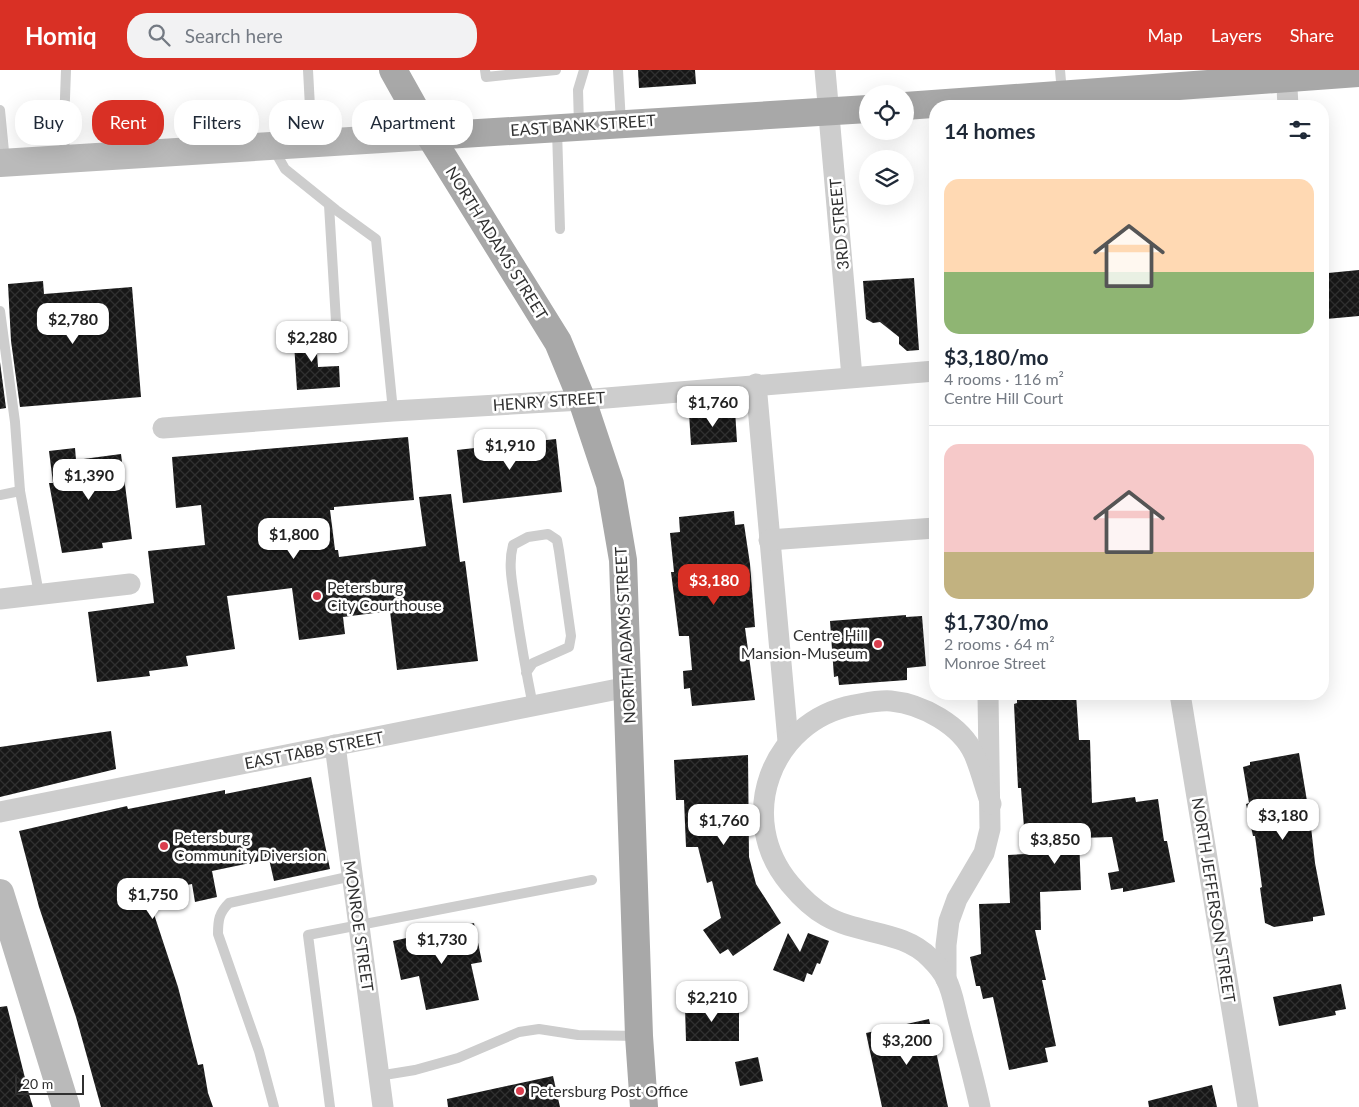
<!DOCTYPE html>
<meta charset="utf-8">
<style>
body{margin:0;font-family:Lato,sans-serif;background:#f2f2f3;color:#1f2937;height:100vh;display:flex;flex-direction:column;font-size:19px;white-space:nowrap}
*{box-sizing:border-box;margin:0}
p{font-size:16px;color:#747a83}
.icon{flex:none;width:28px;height:28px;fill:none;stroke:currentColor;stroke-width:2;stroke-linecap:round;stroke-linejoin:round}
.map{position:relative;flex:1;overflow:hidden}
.details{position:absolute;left:929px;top:30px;width:400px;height:600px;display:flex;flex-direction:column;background:#fff;border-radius:20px;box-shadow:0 5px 20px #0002}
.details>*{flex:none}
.top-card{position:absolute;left:15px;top:30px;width:475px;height:45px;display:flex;gap:10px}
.fabs{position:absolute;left:859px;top:15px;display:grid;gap:10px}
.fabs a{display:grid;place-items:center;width:55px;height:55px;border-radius:50%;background:#fff;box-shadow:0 5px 20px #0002;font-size:25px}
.scale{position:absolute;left:15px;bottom:12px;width:69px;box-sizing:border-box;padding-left:5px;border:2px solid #303030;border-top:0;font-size:14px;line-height:18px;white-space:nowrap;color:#303030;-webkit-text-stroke:4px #fff;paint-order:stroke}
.price{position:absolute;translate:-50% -42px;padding:0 11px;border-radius:10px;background:#fff;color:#222;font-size:16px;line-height:32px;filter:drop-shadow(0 1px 2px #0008)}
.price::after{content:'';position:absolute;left:50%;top:30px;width:15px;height:11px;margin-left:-8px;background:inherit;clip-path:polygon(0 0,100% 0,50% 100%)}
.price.on{background:#d93025;color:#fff}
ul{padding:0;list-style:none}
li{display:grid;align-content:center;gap:10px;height:265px;padding:0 15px}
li+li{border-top:1px solid #e0e1e3}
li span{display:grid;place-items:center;height:155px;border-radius:15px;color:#555}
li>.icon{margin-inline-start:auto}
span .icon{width:90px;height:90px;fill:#fffc;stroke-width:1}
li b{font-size:21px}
h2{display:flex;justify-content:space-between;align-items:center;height:60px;padding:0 15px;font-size:21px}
.tag{padding:0 18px;border-radius:20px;background:#fff;box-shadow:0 5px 20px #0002;font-size:18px;line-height:45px}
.tag.on{background:#d93025;color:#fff}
header{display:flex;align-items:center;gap:30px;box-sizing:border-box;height:70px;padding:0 25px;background:#d93025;color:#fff}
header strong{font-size:24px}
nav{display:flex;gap:28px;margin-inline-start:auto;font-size:18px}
.search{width:350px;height:45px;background:#f2f2f3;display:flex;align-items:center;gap:12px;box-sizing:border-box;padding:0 18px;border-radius:20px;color:#747a83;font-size:19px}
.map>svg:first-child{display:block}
.building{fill:url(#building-cross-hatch)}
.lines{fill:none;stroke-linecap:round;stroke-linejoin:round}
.lane{stroke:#cdcdcd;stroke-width:10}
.street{stroke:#cdcdcd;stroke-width:21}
.secondary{stroke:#bababa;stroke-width:28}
.primary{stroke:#a8a8a8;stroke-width:28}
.poi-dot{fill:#da3e4e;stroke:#fff;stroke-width:2}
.labels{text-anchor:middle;stroke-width:5;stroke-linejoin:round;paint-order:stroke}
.street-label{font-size:16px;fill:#303030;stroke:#fff}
.poi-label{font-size:16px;fill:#303030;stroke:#fff;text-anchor:start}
</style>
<header>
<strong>Homiq</strong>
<div class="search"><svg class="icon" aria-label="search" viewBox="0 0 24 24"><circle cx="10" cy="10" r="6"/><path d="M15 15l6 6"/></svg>Search here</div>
<nav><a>Map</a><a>Layers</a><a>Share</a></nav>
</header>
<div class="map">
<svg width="1359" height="1037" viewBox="0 0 1359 1037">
<defs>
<pattern id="building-cross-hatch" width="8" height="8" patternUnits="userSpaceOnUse" patternTransform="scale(1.25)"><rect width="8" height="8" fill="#171717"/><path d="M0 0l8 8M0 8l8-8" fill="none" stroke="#303030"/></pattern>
</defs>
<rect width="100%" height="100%" fill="#fff"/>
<g class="building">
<path d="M638,0H695L696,14L639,18Z"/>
<path d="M1359,200V246L1326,249L1323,214L1329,213L1328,203Z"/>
<path d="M914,208L919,280L907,281L899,274V267L880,252L873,253L866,249L863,211Z"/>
<path d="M43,211L44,224L132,217L141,327L20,337L11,271L8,214Z"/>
<path d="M315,256L318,297L339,296L340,317L297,320L293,258Z"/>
<path d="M0,292L6,338L0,339Z"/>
<path d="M735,340L737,372L691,375L689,343Z"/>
<path d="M408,367L414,430L334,437V440H330L335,480H338L339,487L426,476L419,427L451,424L460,492L465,491L478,591L397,600L390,541L343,547L345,564L299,570L292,518L227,526L235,579L186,586L188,596L149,601L150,606L97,612L88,542L154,533L148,481L205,475L201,435L176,438L172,387Z"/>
<path d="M556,369L562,422L463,433L457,380Z"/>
<path d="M75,378L76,390L121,384L132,469L102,473L103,478L62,483L49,413H53L49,381Z"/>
<path d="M734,441L735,455L744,454L750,494L755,557L745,558L755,630L692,636L690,618L684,619L683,601L692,600L689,566H679L671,502H674L670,463L680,462L679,447Z"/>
<path d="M906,545V547L922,546L926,596L907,598V610L839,615L838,606L834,607L830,551Z"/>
<path d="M1017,624H1076L1079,670H1090L1092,733L1135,727L1136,732L1158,729L1164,771H1167L1175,812L1123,822V818L1111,820L1108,803L1119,801L1112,767L1079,768L1081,820L1040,822L1041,860H1035L1046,910H1042L1056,976L1045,978L1048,992L1009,1000L993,927L983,929L980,916H976L970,887L981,884L979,834L1010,833L1008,785L1026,784L1021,718H1018L1014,634L1017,633Z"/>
<path d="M111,661L116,699L0,727V677Z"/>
<path d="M1299,683L1308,737L1314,754L1311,757L1315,793L1325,845L1313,847V851L1274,857L1265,853L1260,818L1262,817L1255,766H1253L1246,734L1249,733L1243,697L1250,695V692Z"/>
<path d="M748,685L749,787L756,814L781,853L733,886L728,879L720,884L703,860L721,848L712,811L707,813L698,777H686L684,730H676L674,690Z"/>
<path d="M311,707L330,799L274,811L269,789L212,801L217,827L195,832L192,814L147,823L178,917L198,995L203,994L208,1023L213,1037H101L76,947L39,837L19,761L127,736L128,739L225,720V724Z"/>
<path d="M474,853L482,892L471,894L479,930L426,940L419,906L401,910L393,871Z"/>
<path d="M788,863L800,882L808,863L829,871L820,894L817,893L812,905L807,903L804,912L773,900Z"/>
<path d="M1341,914L1346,939L1335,941L1336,945L1279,956L1273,927Z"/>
<path d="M7,936L29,1024L33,1037H0V937Z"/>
<path d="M685,936H739V971H686Z"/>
<path d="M929,949L948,1037H882L866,963Z"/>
<path d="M758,987L763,1011L740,1016L735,992Z"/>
<path d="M553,1006L560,1037H448L447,1029Z"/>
<path d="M1212,1015L1217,1037H1149L1148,1031Z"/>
</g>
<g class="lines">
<g class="lane">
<path d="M308,0L312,74"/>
<path d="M485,0L486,7L556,0"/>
<path d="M618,0L621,53"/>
<path d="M1060,0L1062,23"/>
<path d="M0,40L5,92"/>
<path d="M579,55L578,20L584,0"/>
<path d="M557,60L560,159"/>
<path d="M273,78L285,99L336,140L376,169L393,341"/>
<path d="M65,89L64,56L66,0"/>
<path d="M329,135L337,268"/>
<path d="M0,241L15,352L20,421L39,524"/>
<path d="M0,425L20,421"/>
<path d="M526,603L533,593L569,577L571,566L559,481L557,470L548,464L528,467L513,475C508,494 512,512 515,532C520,567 526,602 533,636"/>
<path d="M378,1006L415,1000L458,988L519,962L539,959L578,965L639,966"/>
<path d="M274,1037L259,981L218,864C218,850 219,843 229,833L352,806"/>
<path d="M330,1037L308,865L592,810"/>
</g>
<g class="street">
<path d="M825,0L852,307"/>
<path d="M1286,0L1288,36"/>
<path d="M756,314L788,671"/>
<path d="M163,358L393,341L582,330L935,301"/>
<path d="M769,470L935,458"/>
<path d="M0,529L130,514"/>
<path d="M1180,624L1248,1037"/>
<path d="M335,675L383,1037"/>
<path d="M0,742L628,617"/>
<path d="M946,909V875L949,851L957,829L984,783L990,759L988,624"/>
<path d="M980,1037C974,1009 966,981 959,953C955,939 953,922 946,909C943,902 936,894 930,888C903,860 859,865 826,846C812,838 800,826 790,814C735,749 770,651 854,635C866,633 878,630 891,631C922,634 961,655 974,684C981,700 985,718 991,734"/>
</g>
<g class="secondary">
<path d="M0,93L430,66"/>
<path d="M0,823L66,1037"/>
</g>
<g class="primary">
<path d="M393,0L430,66L558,272L582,330L610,414L623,490L639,966L644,1037"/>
<path d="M905,36L1359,3"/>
<path d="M430,66L868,39"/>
</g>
</g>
<g class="poi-dot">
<circle cx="317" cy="526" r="5"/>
<circle cx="878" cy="574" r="5"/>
<circle cx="164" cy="776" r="5"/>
<circle cx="520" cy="1021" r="5"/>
</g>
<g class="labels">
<g class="street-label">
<text transform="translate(583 55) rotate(-4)" y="6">EAST BANK STREET</text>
<text transform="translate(839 154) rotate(-95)" y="6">3RD STREET</text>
<text transform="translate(497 173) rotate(58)" y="6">NORTH ADAMS STREET</text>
<text transform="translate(549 331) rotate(-4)" y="6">HENRY STREET</text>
<text transform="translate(625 565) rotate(-93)" y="6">NORTH ADAMS STREET</text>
<text transform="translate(314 680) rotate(-11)" y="6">EAST TABB STREET</text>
<text transform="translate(1214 830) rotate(81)" y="6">NORTH JEFFERSON STREET</text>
<text transform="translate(359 856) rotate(82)" y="6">MONROE STREET</text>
</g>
<g class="poi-label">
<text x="327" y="523">Petersburg<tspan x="327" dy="18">City Courthouse</tspan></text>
<text x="868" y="571" text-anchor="end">Centre Hill<tspan x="868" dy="18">Mansion-Museum</tspan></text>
<text x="174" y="773">Petersburg<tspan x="174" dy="18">Community Diversion</tspan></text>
<text x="530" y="1027">Petersburg Post Office</text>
</g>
</g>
</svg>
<div class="fabs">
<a><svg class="icon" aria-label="locate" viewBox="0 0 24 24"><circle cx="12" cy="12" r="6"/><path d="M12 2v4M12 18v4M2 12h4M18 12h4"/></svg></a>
<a><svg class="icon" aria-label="layers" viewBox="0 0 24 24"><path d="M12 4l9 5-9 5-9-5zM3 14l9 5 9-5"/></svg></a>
</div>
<div class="scale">20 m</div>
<b class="price" style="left:73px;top:275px">$2,780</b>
<b class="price" style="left:312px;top:293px">$2,280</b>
<b class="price" style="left:713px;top:358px">$1,760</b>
<b class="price" style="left:510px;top:401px">$1,910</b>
<b class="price" style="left:89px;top:431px">$1,390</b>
<b class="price" style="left:294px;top:490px">$1,800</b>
<b class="price on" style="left:714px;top:536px">$3,180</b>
<b class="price" style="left:1283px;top:771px">$3,180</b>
<b class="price" style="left:724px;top:776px">$1,760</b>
<b class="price" style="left:1055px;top:795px">$3,850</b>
<b class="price" style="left:153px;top:850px">$1,750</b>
<b class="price" style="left:442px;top:895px">$1,730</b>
<b class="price" style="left:712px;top:953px">$2,210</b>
<b class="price" style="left:907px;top:996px">$3,200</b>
<div class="top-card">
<a class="tag">Buy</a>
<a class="tag on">Rent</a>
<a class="tag">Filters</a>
<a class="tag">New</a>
<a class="tag">Apartment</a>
</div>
<section class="details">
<h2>14 homes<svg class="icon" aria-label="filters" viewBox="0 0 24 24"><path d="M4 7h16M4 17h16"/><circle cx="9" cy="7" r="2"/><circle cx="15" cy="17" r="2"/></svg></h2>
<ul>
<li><span style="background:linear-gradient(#ffd9b3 60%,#8fb573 0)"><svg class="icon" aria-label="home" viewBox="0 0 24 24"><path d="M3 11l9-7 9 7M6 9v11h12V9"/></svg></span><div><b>$3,180/mo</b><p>4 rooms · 116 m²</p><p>Centre Hill Court</p></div></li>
<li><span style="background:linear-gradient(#f6c9c9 70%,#c2b280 0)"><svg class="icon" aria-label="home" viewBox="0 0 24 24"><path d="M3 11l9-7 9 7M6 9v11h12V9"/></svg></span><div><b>$1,730/mo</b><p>2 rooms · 64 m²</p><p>Monroe Street</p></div></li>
</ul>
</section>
</div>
